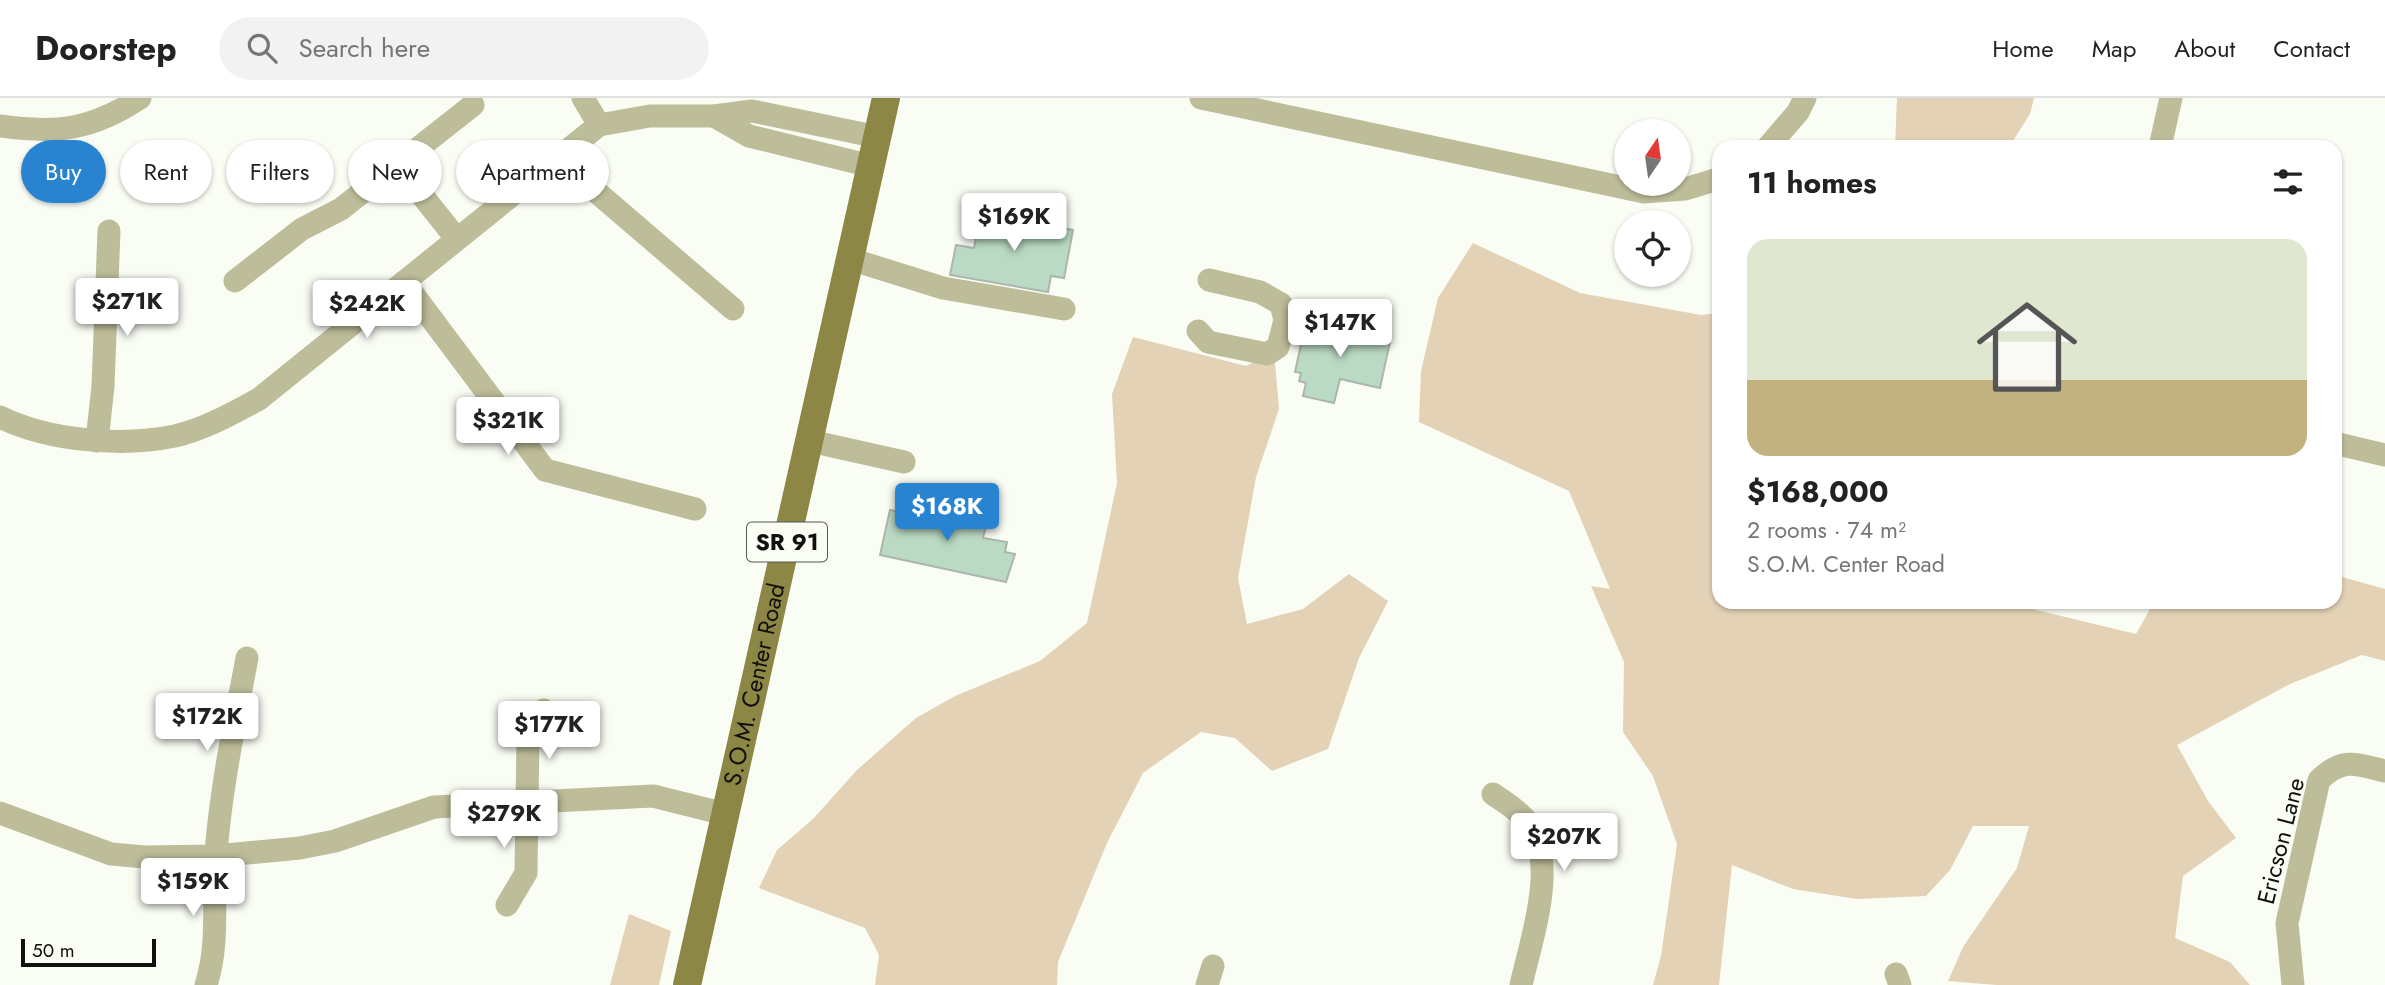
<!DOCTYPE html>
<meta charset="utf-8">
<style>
body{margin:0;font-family:Jost,sans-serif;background:#f2f2f2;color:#222;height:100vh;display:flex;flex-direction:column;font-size:26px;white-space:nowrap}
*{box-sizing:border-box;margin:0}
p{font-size:23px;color:#767676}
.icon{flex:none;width:38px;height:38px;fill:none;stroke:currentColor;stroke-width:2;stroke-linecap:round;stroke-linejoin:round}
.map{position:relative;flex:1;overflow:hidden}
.side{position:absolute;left:1712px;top:42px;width:630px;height:469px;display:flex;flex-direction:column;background:#fff;border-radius:21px;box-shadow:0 2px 5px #0004}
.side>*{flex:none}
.banner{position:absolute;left:21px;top:42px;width:665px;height:63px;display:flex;gap:14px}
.needle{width:46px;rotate:13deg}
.buttons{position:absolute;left:1614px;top:21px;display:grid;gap:14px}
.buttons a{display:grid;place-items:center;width:77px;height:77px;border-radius:50%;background:#fff;box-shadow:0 2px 5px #0004;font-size:35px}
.scale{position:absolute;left:21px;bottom:18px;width:135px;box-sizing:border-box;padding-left:7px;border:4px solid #10110e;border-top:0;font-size:19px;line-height:24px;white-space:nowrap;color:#10110e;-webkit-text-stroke:5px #f9fdf4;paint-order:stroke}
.price{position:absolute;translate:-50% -60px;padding:0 16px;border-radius:7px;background:#fff;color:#222;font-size:23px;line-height:46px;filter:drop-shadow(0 2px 4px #0008)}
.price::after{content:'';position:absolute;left:50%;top:42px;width:21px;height:16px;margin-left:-10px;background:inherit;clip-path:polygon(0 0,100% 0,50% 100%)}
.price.active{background:#2884d1;color:#fff}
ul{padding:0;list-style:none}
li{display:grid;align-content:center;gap:14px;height:371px;padding:0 35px}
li+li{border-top:2px solid #e0e0e0}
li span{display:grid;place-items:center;height:217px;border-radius:21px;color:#555}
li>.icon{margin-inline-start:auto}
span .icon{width:126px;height:126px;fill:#fffc;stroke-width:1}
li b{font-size:30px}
h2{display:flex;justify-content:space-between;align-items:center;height:84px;padding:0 35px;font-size:30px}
.pill{padding:0 24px;border-radius:32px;background:#fff;box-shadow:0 2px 5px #0004;font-size:24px;line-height:63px}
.pill.active{background:#2884d1;color:#fff}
header{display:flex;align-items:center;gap:42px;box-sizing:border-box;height:98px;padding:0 35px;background:#fff;border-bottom:2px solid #e0e0e0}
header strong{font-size:33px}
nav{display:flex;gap:38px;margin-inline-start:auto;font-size:24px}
.search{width:490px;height:63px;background:#f2f2f2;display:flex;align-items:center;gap:18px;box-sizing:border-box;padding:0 24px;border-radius:38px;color:#767676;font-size:26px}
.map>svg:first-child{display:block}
.green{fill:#e3d2b5}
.building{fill:#bbdac3;stroke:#acb5ae;stroke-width:2}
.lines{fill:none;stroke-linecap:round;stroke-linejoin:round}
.minor{stroke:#bebd9a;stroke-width:23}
.major{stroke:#8c8744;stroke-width:28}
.labels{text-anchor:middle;stroke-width:5;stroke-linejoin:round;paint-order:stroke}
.shield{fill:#f9fdf4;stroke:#565853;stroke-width:2}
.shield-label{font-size:23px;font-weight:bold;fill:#10110e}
.street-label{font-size:24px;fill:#10110e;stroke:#f9fdf4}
</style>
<header>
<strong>Doorstep</strong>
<div class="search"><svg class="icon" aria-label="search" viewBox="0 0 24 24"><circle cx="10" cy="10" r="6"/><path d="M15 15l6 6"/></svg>Search here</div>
<nav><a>Home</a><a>Map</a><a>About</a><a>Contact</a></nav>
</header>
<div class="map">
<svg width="2385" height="887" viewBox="0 0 2385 887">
<rect width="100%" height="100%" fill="#f9fdf4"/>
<g class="green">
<path d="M1897,0H2034L2030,16L2009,49H1895Z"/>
<path d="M1473,145L1580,195L1701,217L1718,215V504H2003L2136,536L2154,504H2334L2335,477L2385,491V563L2362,557L2290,586L2177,647L2208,703L2236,740L2183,778L2175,840L2230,864L2250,887H1997L1948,883L1963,849L2017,770L2029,728H1973L1950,772L1926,798L1857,801L1793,791L1732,767L1719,887H1653L1661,858L1677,746L1653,678L1623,634L1624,564L1591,488L1610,491L1569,393L1419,324L1421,273L1438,200Z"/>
<path d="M1133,239L1246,268L1274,254L1279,311L1256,379L1238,480L1247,526L1303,511L1349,476L1388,503L1359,560L1328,651L1272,673L1235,640L1201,634L1143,675L1107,745L1058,864L1057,887H875L879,857L865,830L759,790L777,752L813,721L857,672L916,620L955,598L1040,563L1087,525L1117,385L1112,296Z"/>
<path d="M629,816L671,833L659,887H610Z"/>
</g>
<g class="building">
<path d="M981,114L1073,132L1064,180L1051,178L1048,194L950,177L956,147L974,150Z"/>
<path d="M1314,222L1391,239L1380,290L1340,281L1334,305L1303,298L1306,285L1299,283L1301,275L1295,274L1304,232L1311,234Z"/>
<path d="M930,404L980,416L978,426L986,427L983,440L1007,444L1005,454L1015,456L1006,484L880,457L890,412L927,420Z"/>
</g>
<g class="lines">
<g class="minor">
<path d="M583,0L599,27"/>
<path d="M1201,0L1644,94L1685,91L1718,81"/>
<path d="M714,18L749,38L871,68"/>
<path d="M0,28C56,36 92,32 140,0"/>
<path d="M1768,49L1798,14L1805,0"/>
<path d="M2160,49L2171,0"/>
<path d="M558,61L733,211"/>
<path d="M397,66L456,140"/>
<path d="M850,161L943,190L1064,211"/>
<path d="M235,183L302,131L341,111L473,7"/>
<path d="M404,184L545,372L695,411"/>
<path d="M1198,233L1208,244L1267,256L1278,249L1285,222L1281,206L1260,194L1209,182"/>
<path d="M0,319C49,343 122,349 175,338C205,331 233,315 259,301L599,27L650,18H714L752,13L878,39"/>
<path d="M97,343L103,288L109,133"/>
<path d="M810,343L904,364"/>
<path d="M2334,345L2385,357"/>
<path d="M1493,696C1503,703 1515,710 1523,719C1562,757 1531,841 1521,887"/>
<path d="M0,715L111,756L145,759L215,758L300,750L335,743L434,709L653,698L725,716"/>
<path d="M507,807L526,775L528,638L544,612"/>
<path d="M1896,876L1900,887"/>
<path d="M206,887C220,844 212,799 216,755C221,689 235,624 247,560"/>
<path d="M1207,887L1213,868"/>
<path d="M2293,887L2287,825L2319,682C2343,659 2355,666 2385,673"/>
</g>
<path class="major" id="s1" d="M687,887L886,0"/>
</g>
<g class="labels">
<rect class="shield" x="747" y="424.5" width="80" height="39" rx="5"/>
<g class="shield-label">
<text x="787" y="452">SR 91</text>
</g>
<g class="street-label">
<text dy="8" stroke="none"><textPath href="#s1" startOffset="308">S.O.M. Center Road</textPath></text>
<text transform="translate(2281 743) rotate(-76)" y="8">Ericson Lane</text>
</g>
</g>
</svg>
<div class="buttons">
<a><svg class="needle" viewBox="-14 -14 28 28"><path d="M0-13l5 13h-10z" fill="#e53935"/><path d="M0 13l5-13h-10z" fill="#767676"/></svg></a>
<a><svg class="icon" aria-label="locate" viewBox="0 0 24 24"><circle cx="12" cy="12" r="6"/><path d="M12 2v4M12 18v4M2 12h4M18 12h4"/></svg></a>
</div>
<div class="scale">50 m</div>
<b class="price" style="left:1014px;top:155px">$169K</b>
<b class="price" style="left:127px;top:240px">$271K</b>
<b class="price" style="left:367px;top:242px">$242K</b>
<b class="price" style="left:1340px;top:261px">$147K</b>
<b class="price" style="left:508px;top:359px">$321K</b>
<b class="price active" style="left:947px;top:445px">$168K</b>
<b class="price" style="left:207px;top:655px">$172K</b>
<b class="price" style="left:549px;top:663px">$177K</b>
<b class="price" style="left:504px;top:752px">$279K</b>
<b class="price" style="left:1564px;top:775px">$207K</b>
<b class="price" style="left:193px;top:820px">$159K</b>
<div class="banner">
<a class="pill active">Buy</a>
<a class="pill">Rent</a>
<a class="pill">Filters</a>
<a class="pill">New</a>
<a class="pill">Apartment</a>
</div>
<section class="side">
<h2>11 homes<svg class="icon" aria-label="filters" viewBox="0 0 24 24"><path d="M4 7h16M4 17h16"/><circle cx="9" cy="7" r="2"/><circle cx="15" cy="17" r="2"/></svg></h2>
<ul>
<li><span style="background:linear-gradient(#dfe7d0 65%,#c2b280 0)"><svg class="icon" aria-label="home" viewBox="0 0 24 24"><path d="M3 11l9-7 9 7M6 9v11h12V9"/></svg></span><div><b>$168,000</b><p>2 rooms · 74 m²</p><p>S.O.M. Center Road</p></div></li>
</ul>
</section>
</div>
